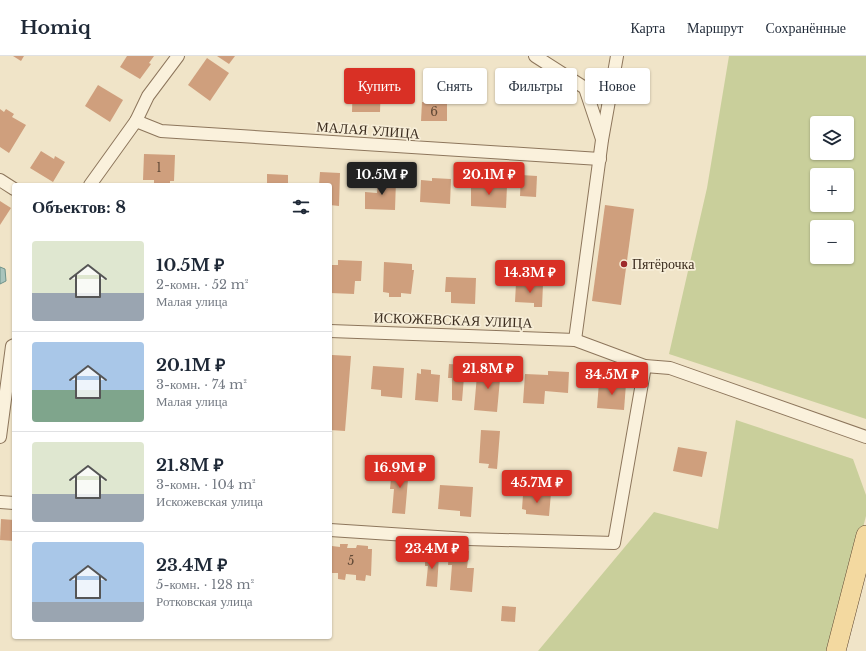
<!DOCTYPE html>
<html lang="ru">
<meta charset="utf-8">
<style>
body{margin:0;font-family:"Libre Baskerville",serif;background:#f2f2f3;color:#1f2937;height:100vh;display:flex;flex-direction:column;font-size:15px;white-space:nowrap}
*{box-sizing:border-box;margin:0}
p{font-size:13px;color:#747a83}
.icon{flex:none;width:22px;height:22px;fill:none;stroke:currentColor;stroke-width:2;stroke-linecap:round;stroke-linejoin:round}
.map{position:relative;flex:1;overflow:hidden}
.drawer{position:absolute;left:12px;top:127px;width:320px;height:456px;display:flex;flex-direction:column;background:#fff;border-radius:4px;box-shadow:0 1px 3px #0004}
.drawer>*{flex:none}
.top-card{position:absolute;left:344px;top:12px;width:380px;height:36px;display:flex;gap:8px}
.controls{position:absolute;left:810px;top:60px;display:grid;gap:8px}
.controls a{display:grid;place-items:center;width:44px;height:44px;border-radius:4px;background:#fff;box-shadow:0 1px 3px #0004;font-size:20px}
.price{position:absolute;translate:-50% -34px;padding:0 9px;border-radius:4px;background:#d93025;color:#fff;font-size:13px;line-height:26px;filter:drop-shadow(0 1px 2px #0008)}
.price::after{content:'';position:absolute;left:50%;top:24px;width:12px;height:9px;margin-left:-6px;background:inherit;clip-path:polygon(0 0,100% 0,50% 100%)}
.price.active{background:#222;color:#fff}
ul{padding:0;list-style:none}
li{display:flex;align-items:center;gap:12px;height:100px;padding:0 20px}
li+li{border-top:1px solid #e0e1e3}
li span{display:grid;place-items:center;flex:none;width:112px;height:80px;border-radius:4px;color:#555}
li>.icon{margin-inline-start:auto}
span .icon{width:48px;height:48px;fill:#fffc;stroke-width:1}
li b{font-size:17px}
h2{display:flex;justify-content:space-between;align-items:center;height:48px;padding:0 20px;font-size:17px}
.pill{padding:0 14px;border-radius:4px;background:#fff;box-shadow:0 1px 3px #0004;font-size:14px;line-height:36px}
.pill.active{background:#d93025;color:#fff}
header{display:flex;align-items:center;gap:24px;box-sizing:border-box;height:56px;padding:0 20px;background:#fff;border-bottom:1px solid #e0e1e3}
header strong{font-size:19px}
nav{display:flex;gap:22px;margin-inline-start:auto;font-size:14px}
.map>svg:first-child{display:block}
.green{fill:#c9cf9b;fill-rule:evenodd}
.water{fill:#a9c4bc;stroke:#6f938a}
.building{fill:#cf9f7d}
.lines{fill:none;stroke-linecap:round;stroke-linejoin:round}
.street-casing{stroke:#8d765c;stroke-width:14}
.primary-casing{stroke:#5b4430;stroke-width:20}
.street{stroke:#faf1dc;stroke-width:12}
.primary{stroke:#f3d9a0;stroke-width:19}
.poi-dot{fill:#9e2a2b;stroke:#f7eed8;stroke-width:1.5}
.labels{text-anchor:middle;stroke-width:3.5;stroke-linejoin:round;paint-order:stroke}
.number-label{font-size:12px;fill:#624a37}
.street-label{font-size:14px;fill:#3d2e20;stroke:#f7eed8}
.poi-label{font-size:14px;fill:#3d2e20;stroke:#f7eed8;text-anchor:start}
</style>
<header>
<strong>Homiq</strong>
<nav><a>Карта</a><a>Маршрут</a><a>Сохранённые</a></nav>
</header>
<div class="map">
<svg width="866" height="595" viewBox="0 0 866 595">
<rect width="100%" height="100%" fill="#f0e4c8"/>
<g class="green">
<path d="M729,0H866V363L669,298L707,132ZM817,67H847V97H817ZM817,119H847V149H817ZM817,171H847V201H817Z"/>
<path d="M736,364L853,403L866,439V460L831,595H538L654,456L718,473Z"/>
</g>
<path class="water" d="M0,211L5,213L6,225L0,228Z"/>
<g class="building">
<path d="M13,0H24L21,5Z"/>
<path d="M127,0H154L149,7L151,8L140,23L120,11Z"/>
<path d="M217,0H235L229,8Z"/>
<path d="M207,2L229,17L210,45L188,29Z"/>
<path d="M353,22L374,23L373,27H381L380,56H352Z"/>
<path d="M98,29L123,44L110,66L85,50Z"/>
<path d="M422,46H447V65H421Z"/>
<path d="M0,53L4,56L6,53L14,58L12,61L26,69L9,97L0,91Z"/>
<path d="M41,95L54,103L55,100L65,106L53,126L30,112Z"/>
<path d="M144,98L175,99L174,125H170V129H154V124H143Z"/>
<path d="M320,116L340,117L339,150L330,149V129H319Z"/>
<path d="M267,118L288,119V129H264V127H267Z"/>
<path d="M521,119L537,120L536,141L520,140Z"/>
<path d="M432,122L451,123L450,148L420,146L421,124L432,125Z"/>
<path d="M378,123L396,124L395,154L365,153V136L377,137Z"/>
<path d="M471,129L507,130L506,152L471,150Z"/>
<path d="M0,145L11,152L0,169Z"/>
<path d="M605,149L634,153L621,249L592,245Z"/>
<path d="M338,204L362,205L361,225H355L354,238L330,237V209H338Z"/>
<path d="M384,206L412,208V214H414L411,238L401,237V241H389V237L383,236Z"/>
<path d="M446,221L476,222L475,248L451,247V236H445Z"/>
<path d="M516,227L543,228L542,251H534V247L515,246Z"/>
<path d="M332,299L351,300L345,375L330,374V308H332Z"/>
<path d="M449,308L465,309L462,345L452,344V322H448Z"/>
<path d="M373,310L404,312L402,342L381,340V334L371,333Z"/>
<path d="M484,310L501,312L497,356L474,354L477,319H484Z"/>
<path d="M421,313L431,314V318L440,319L438,346L415,344L417,317L421,318Z"/>
<path d="M548,315L569,316L568,337L545,335L544,348L523,347L525,318L548,319Z"/>
<path d="M599,326L626,328L624,354L597,352Z"/>
<path d="M481,374L500,375L497,413L488,412L489,408L479,407Z"/>
<path d="M678,391L707,396L702,421L673,415Z"/>
<path d="M392,411L409,412L405,458L392,457L394,433H390Z"/>
<path d="M440,429L473,431L471,461L460,460V455L438,453Z"/>
<path d="M528,436L551,437L549,460L526,458V454L522,453L523,439L528,440Z"/>
<path d="M1,463L14,464V485L0,484Z"/>
<path d="M340,488H348L347,492H356L357,489L368,490V493H372L371,520L366,519L365,525L356,524V519L346,518L345,524L338,523V517H330L332,490L340,491Z"/>
<path d="M449,493L469,495L467,512H474L472,536L450,534L452,509H448Z"/>
<path d="M425,499L439,500L437,531L426,530L428,510H425Z"/>
<path d="M502,550L516,551L515,566L501,565Z"/>
</g>
<g class="lines">
<defs>
<g id="street">
<path d="M535,0L585,32L602,83"/>
<path d="M136,65L161,75L600,103"/>
<path d="M0,124L14,133"/>
<path d="M90,129L136,65L148,40L178,0"/>
<path d="M330,275L575,284L645,310L670,312L866,381"/>
<path d="M575,284L602,84L617,0"/>
<path d="M0,381L12,290L14,289"/>
<path d="M0,446L14,447"/>
<path d="M330,474L468,483L614,487L645,310"/>
</g>
<path id="primary" d="M836,595L866,479"/>
</defs>
<use href="#street" class="street-casing"/>
<use href="#primary" class="primary-casing"/>
<use href="#street" class="street"/>
<use href="#primary" class="primary"/>
</g>
<circle class="poi-dot" cx="624" cy="208" r="4"/>
<g class="labels">
<g class="number-label">
<text x="434" y="60">6</text>
<text x="159" y="116">1</text>
<text x="351" y="509">5</text>
</g>
<g class="street-label">
<text transform="translate(368 74) rotate(4)" y="5">МАЛАЯ УЛИЦА</text>
<text transform="translate(453 264) rotate(2)" y="5">ИСКОЖЕВСКАЯ УЛИЦА</text>
</g>
<g class="poi-label">
<text x="632" y="213">Пятёрочка</text>
</g>
</g>
</svg>
<div class="controls">
<a><svg class="icon" aria-label="layers" viewBox="0 0 24 24"><path d="M12 4l9 5-9 5-9-5zM3 14l9 5 9-5"/></svg></a>
<a>+</a>
<a>−</a>
</div>
<b class="price active" style="left:382px;top:140px">10.5M ₽</b>
<b class="price" style="left:489px;top:140px">20.1M ₽</b>
<b class="price" style="left:530px;top:238px">14.3M ₽</b>
<b class="price" style="left:488px;top:334px">21.8M ₽</b>
<b class="price" style="left:612px;top:340px">34.5M ₽</b>
<b class="price" style="left:400px;top:433px">16.9M ₽</b>
<b class="price" style="left:537px;top:448px">45.7M ₽</b>
<b class="price" style="left:432px;top:514px">23.4M ₽</b>
<div class="top-card">
<a class="pill active">Купить</a>
<a class="pill">Снять</a>
<a class="pill">Фильтры</a>
<a class="pill">Новое</a>
</div>
<section class="drawer">
<h2>Объектов: 8<svg class="icon" aria-label="filters" viewBox="0 0 24 24"><path d="M4 7h16M4 17h16"/><circle cx="9" cy="7" r="2"/><circle cx="15" cy="17" r="2"/></svg></h2>
<ul>
<li><span style="background:linear-gradient(#dfe7d0 65%,#9aa5b1 0)"><svg class="icon" aria-label="home" viewBox="0 0 24 24"><path d="M3 11l9-7 9 7M6 9v11h12V9"/></svg></span><div><b>10.5M ₽</b><p>2-комн. · 52 m²</p><p>Малая улица</p></div></li>
<li><span style="background:linear-gradient(#a9c7e8 60%,#7fa58c 0)"><svg class="icon" aria-label="home" viewBox="0 0 24 24"><path d="M3 11l9-7 9 7M6 9v11h12V9"/></svg></span><div><b>20.1M ₽</b><p>3-комн. · 74 m²</p><p>Малая улица</p></div></li>
<li><span style="background:linear-gradient(#dfe7d0 65%,#9aa5b1 0)"><svg class="icon" aria-label="home" viewBox="0 0 24 24"><path d="M3 11l9-7 9 7M6 9v11h12V9"/></svg></span><div><b>21.8M ₽</b><p>3-комн. · 104 m²</p><p>Искожевская улица</p></div></li>
<li><span style="background:linear-gradient(#a9c7e8 75%,#9aa5b1 0)"><svg class="icon" aria-label="home" viewBox="0 0 24 24"><path d="M3 11l9-7 9 7M6 9v11h12V9"/></svg></span><div><b>23.4M ₽</b><p>5-комн. · 128 m²</p><p>Ротковская улица</p></div></li>
</ul>
</section>
</div>
